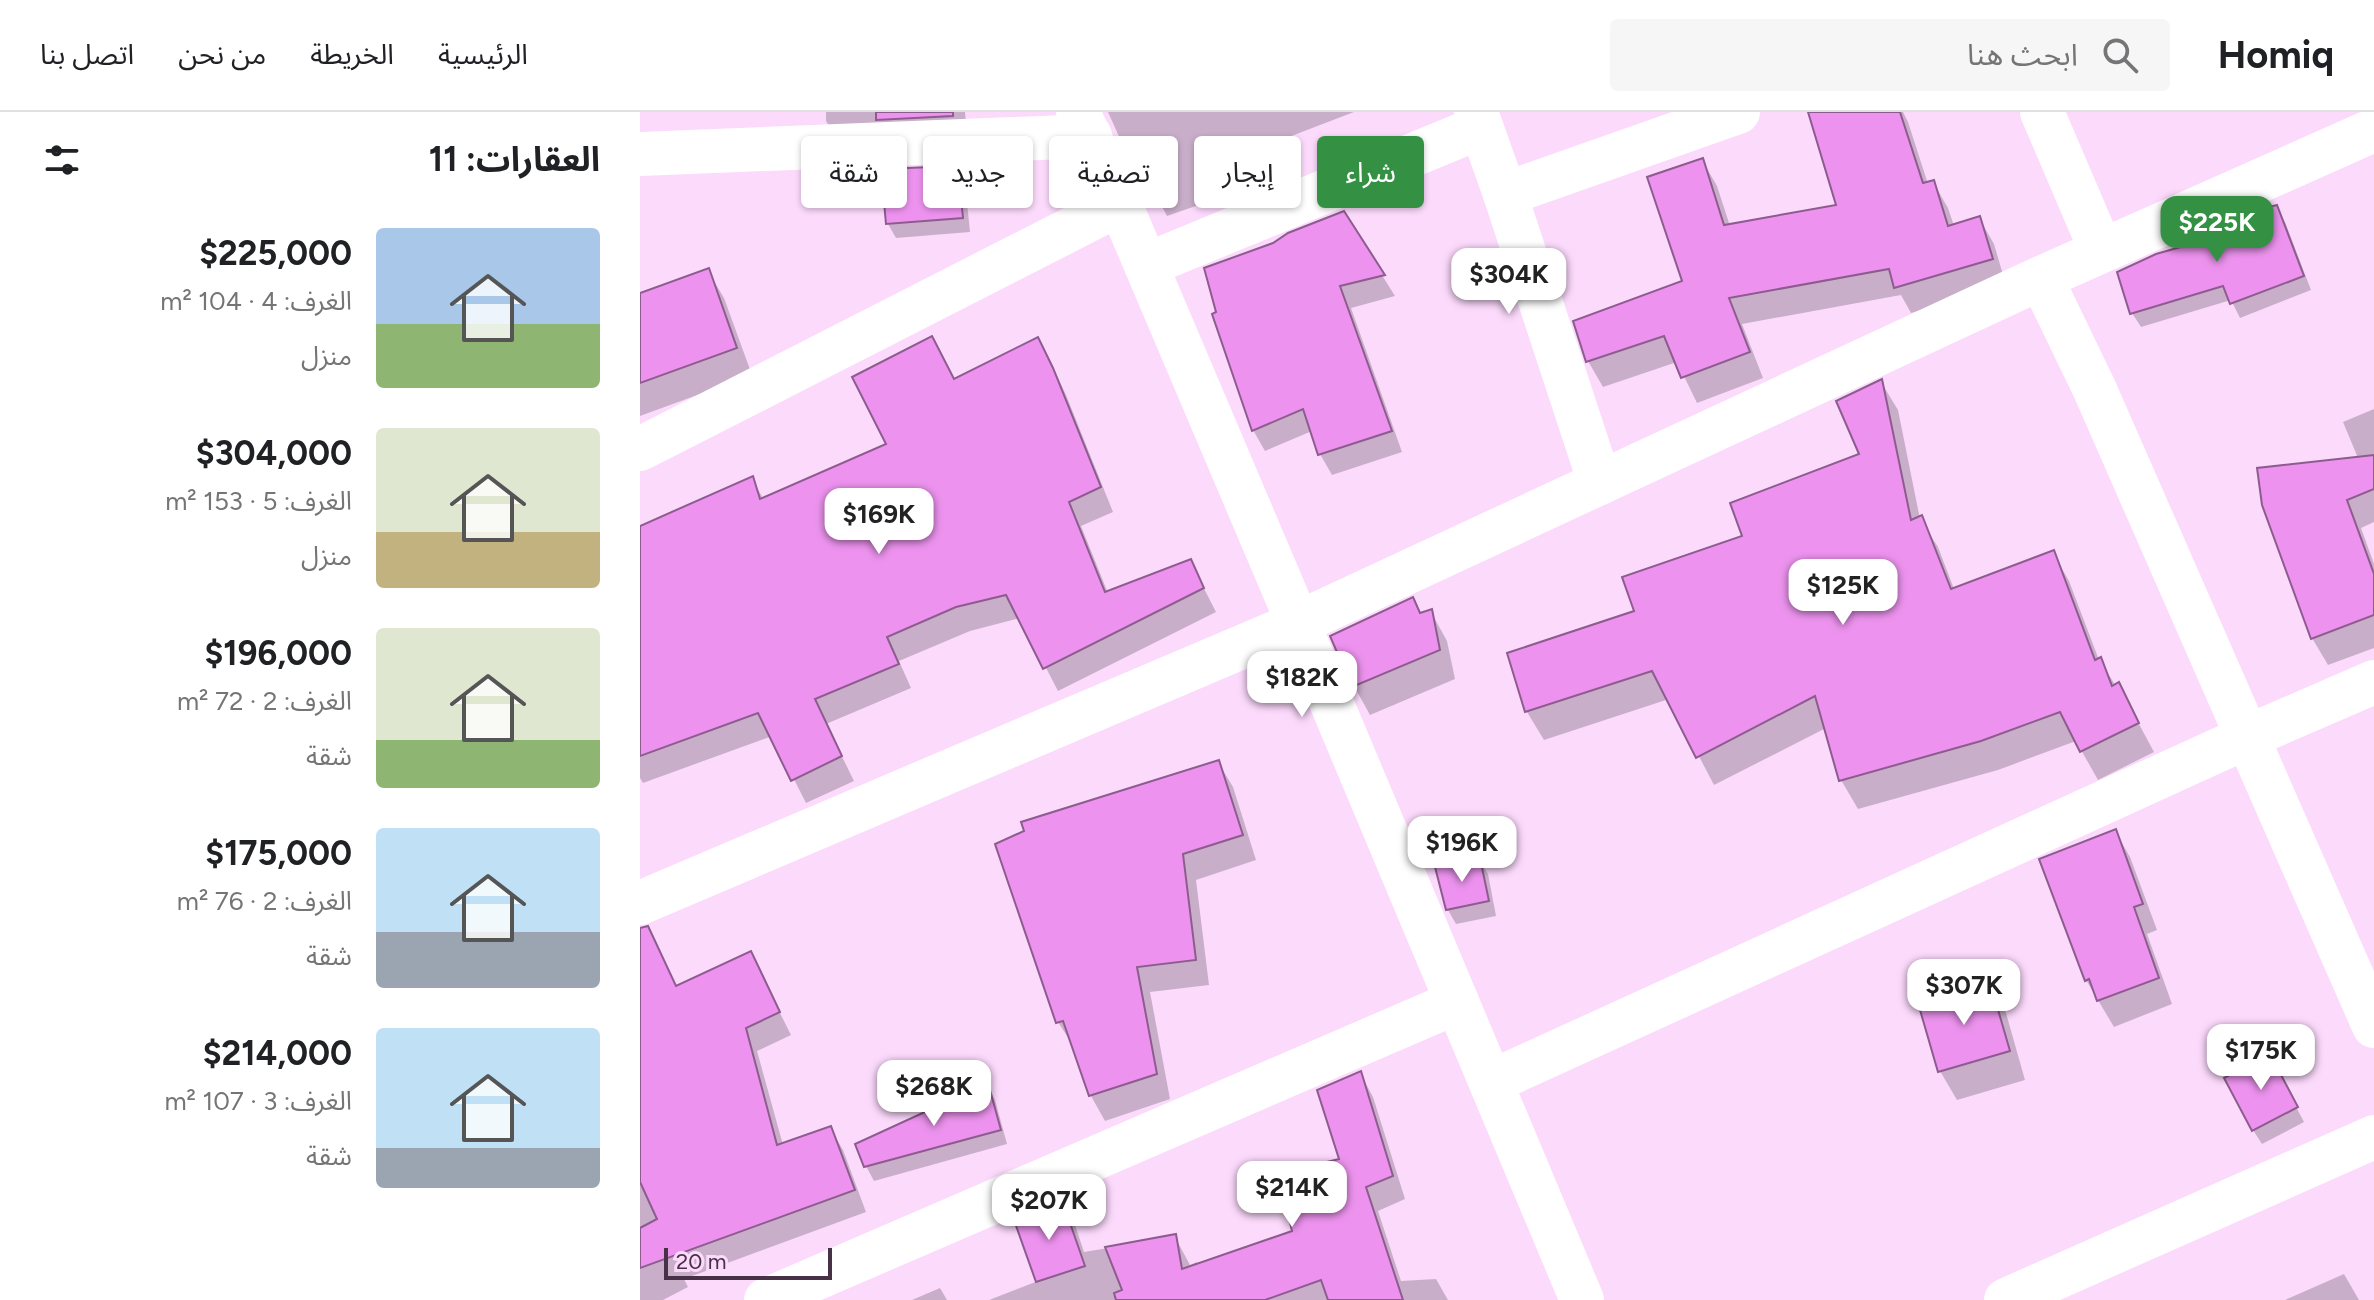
<!DOCTYPE html>
<html lang="ar">
<meta charset="utf-8">
<style>
body{margin:0;font-family:Figtree,"Noto Sans Arabic",sans-serif;background:#f6f6f6;color:#202124;direction:rtl;height:100vh;display:flex;flex-direction:column;font-size:30px;white-space:nowrap}
*{box-sizing:border-box;margin:0}
p{font-size:26px;color:#757577}
.icon{flex:none;width:44px;height:44px;fill:none;stroke:currentColor;stroke-width:2;stroke-linecap:round;stroke-linejoin:round}
.map{position:relative;flex:1;overflow:hidden;direction:ltr}
.drawer{display:flex;flex-direction:column;background:#fff;width:640px}
.drawer>*{flex:none}
.hud{position:absolute;left:24px;top:24px;width:760px;height:72px;direction:rtl;display:flex;gap:16px}
.scale{position:absolute;left:24px;bottom:20px;width:168px;box-sizing:border-box;padding-left:8px;border:4px solid #473147;border-top:0;font-size:22px;line-height:28px;white-space:nowrap;color:#473147;-webkit-text-stroke:6px #fcdafc;paint-order:stroke}
.price{position:absolute;translate:-50% -68px;padding:0 18px;border-radius:16px;background:#fff;color:#222;font-size:26px;line-height:52px;filter:drop-shadow(0 2px 4px #0008)}
.price::after{content:'';position:absolute;left:50%;top:48px;width:24px;height:18px;margin-left:-12px;background:inherit;clip-path:polygon(0 0,100% 0,50% 100%)}
.price.selected{background:#349143;color:#fff}
ul{padding:0;list-style:none}
li{display:flex;align-items:center;gap:24px;height:200px;padding:0 40px}
li span{display:grid;place-items:center;flex:none;width:224px;height:160px;border-radius:8px;color:#555}
li>.icon{margin-inline-start:auto}
span .icon{width:96px;height:96px;fill:#fffc;stroke-width:1}
li b{font-size:34px}
h2{display:flex;justify-content:space-between;align-items:center;height:96px;padding:0 40px;font-size:34px}
.chip{padding:0 28px;border-radius:8px;background:#fff;box-shadow:0 2px 6px #0004;font-size:28px;line-height:72px}
.chip.selected{background:#349143;color:#fff}
header{display:flex;align-items:center;gap:48px;box-sizing:border-box;height:112px;padding:0 40px;background:#fff;border-bottom:2px solid #e0e0e0}
header strong{font-size:38px}
nav{display:flex;gap:44px;margin-inline-start:auto;font-size:28px}
.search{width:560px;height:72px;background:#f6f6f6;display:flex;align-items:center;gap:20px;box-sizing:border-box;padding:0 28px;border-radius:8px;color:#757577;font-size:30px}
main{display:flex;flex:1;min-height:0}
.map>svg:first-child{display:block}
.shadow{fill:#0003}
.building{fill:#ed93ef;stroke:#8d5c8e;stroke-width:2}
.lines{fill:none;stroke-linecap:round;stroke-linejoin:round}
.street{stroke:#fff;stroke-width:44}
</style>
<header>
<strong>Homiq</strong>
<div class="search"><svg class="icon" aria-label="search" viewBox="0 0 24 24"><circle cx="10" cy="10" r="6"/><path d="M15 15l6 6"/></svg>ابحث هنا</div>
<nav><a>الرئيسية</a><a>الخريطة</a><a>من نحن</a><a>اتصل بنا</a></nav>
</header>
<main>
<div class="map">
<svg width="1734" height="1188" viewBox="0 0 1734 1188">
<rect width="100%" height="100%" fill="#fcdafc"/>
<g class="shadow">
<path d="M186,0H325L328,33L203,38L186,9Z"/>
<path d="M468,0H714L641,28L643,34L606,46L561,57L573,88L527,104L510,72L504,74L490,49Z"/>
<path d="M1205,0H1263L1268,10L1288,72L1293,70L1308,96L1314,114L1339,106L1354,132L1366,173L1271,201L1261,183L1102,212L1123,266L1057,291L1037,250L963,275L948,249L1044,170L1062,48L1077,74L1090,114L1198,95Z"/>
<path d="M317,56L325,71L330,120L256,126L248,112Z"/>
<path d="M1636,96L1645,110L1671,178L1600,206L1591,188L1501,215L1492,201L1567,129Z"/>
<path d="M703,101L755,184L711,196L762,340L692,363L680,342L672,319L625,339L613,318L634,133Z"/>
<path d="M68,159L84,186L112,263L0,304V184Z"/>
<path d="M411,251L426,283L473,400L441,414L468,481L550,449L576,500L418,579L380,506L330,519L259,549L271,576L186,612L214,669L166,691L132,624L3,671L0,666V416L112,367L124,388L249,333L314,269Z"/>
<path d="M1241,270L1258,298L1280,407L1298,435L1314,477L1413,441L1429,469L1459,548L1476,574L1478,573L1514,640L1458,668L1436,629L1358,658L1218,697L1201,668L1186,616L1074,673L1029,587L904,628L887,600L869,542L996,500L1222,343Z"/>
<path d="M1734,297V410L1721,416L1734,452V536L1688,553L1672,526L1624,393L1718,346L1703,310Z"/>
<path d="M791,500L807,529L815,567L730,603L714,574L781,503Z"/>
<path d="M578,650L593,675L616,748L556,768L569,873L510,880L530,987L465,1009L451,984L434,935L418,910Z"/>
<path d="M1475,719L1490,745L1517,818L1507,822L1532,892L1474,915L1446,868Z"/>
<path d="M839,748L848,762L856,804L816,812L808,798Z"/>
<path d="M110,841L151,923L117,939L143,1033L190,1016L203,1038L226,1100L44,1167L48,1175L23,1188H0V898Z"/>
<path d="M1350,872L1366,901L1385,968L1317,988L1300,959Z"/>
<path d="M1637,959L1664,1010L1622,1032L1613,1018Z"/>
<path d="M720,961L733,985L765,1087L738,1099L761,1169L796,1167L808,1188H349L398,1169L421,1090L435,1113L444,1140L535,1125L550,1153L557,1150L558,1154L654,1120L702,1048Z"/>
<path d="M347,973L355,988L367,1032L234,1069L226,1054Z"/>
<path d="M1704,1162L1719,1188H1645Z"/>
<path d="M300,1176L307,1188H272Z"/>
</g>
<g class="building">
<path d="M236,0H313V4L236,8Z"/>
<path d="M1168,0H1260L1283,71L1294,68L1308,114L1340,104L1353,147L1254,176L1249,157L1089,186L1110,240L1041,266L1024,224L946,250L933,209L1042,169L1007,65L1063,46L1084,113L1196,93Z"/>
<path d="M318,54L323,106L246,112L241,57Z"/>
<path d="M1637,93L1664,164L1590,192L1583,174L1490,202L1477,160L1516,142L1565,128L1563,121L1614,99Z"/>
<path d="M704,99L745,163L700,174L752,319L678,343L663,297L612,319L572,202L576,200L564,156L633,131L648,121Z"/>
<path d="M69,156L97,236L0,271V181Z"/>
<path d="M292,224L314,267L398,225L413,256L461,375L429,390L465,480L551,447L564,476L403,557L366,483L316,495L247,525L259,552L175,587L202,644L151,669L118,601L0,644V414L113,364L120,387L246,332L212,265Z"/>
<path d="M1242,267L1271,408L1282,403L1311,477L1414,438L1455,548L1461,545L1472,574L1479,570L1499,611L1440,640L1420,600L1341,629L1199,669L1175,584L1056,646L1012,559L885,600L867,541L994,499L982,465L1102,424L1090,391L1219,342L1196,289Z"/>
<path d="M1734,343V377L1707,388L1734,462V503L1671,527L1622,393L1617,356Z"/>
<path d="M773,485L780,501L792,497L800,538L712,575L690,524Z"/>
<path d="M579,648L603,723L543,742L556,848L497,855L517,962L449,984L423,909L416,911L355,732L384,719L381,710Z"/>
<path d="M1476,717L1503,792L1494,795L1519,866L1457,889L1449,867L1445,869L1399,747Z"/>
<path d="M840,746L849,789L806,798L795,755Z"/>
<path d="M8,814L36,874L111,839L140,900L106,916L137,1033L191,1014L215,1078L0,1156V1116L17,1107L0,1070V816Z"/>
<path d="M1350,870L1370,939L1298,960L1278,891Z"/>
<path d="M1630,942L1658,995L1612,1019L1584,966Z"/>
<path d="M721,959L753,1064L726,1075L763,1188H688L681,1168L625,1188H476L474,1181L482,1178L465,1135L536,1122L542,1157L652,1119L638,1062L699,1047L677,978Z"/>
<path d="M348,971L361,1018L224,1055L215,1032Z"/>
<path d="M422,1088L445,1154L396,1170L374,1108Z"/>
</g>
<g class="lines">
<g class="street">
<path d="M438,0L480,92L658,511L942,1188"/>
<path d="M836,0L865,82L960,371"/>
<path d="M1402,0L1461,138"/>
<path d="M0,42L450,24"/>
<path d="M865,82L1098,0"/>
<path d="M506,153L841,15"/>
<path d="M1401,166L1455,278L1734,914"/>
<path d="M0,337L480,92"/>
<path d="M0,791L658,511L1401,166L1734,18"/>
<path d="M851,970L1607,625L1734,570"/>
<path d="M126,1188L817,890"/>
<path d="M1366,1188L1734,1025"/>
</g>
</g>
</svg>
<div class="scale">20 m</div>
<b class="price selected" style="left:1577px;top:152px">$225K</b>
<b class="price" style="left:869px;top:204px">$304K</b>
<b class="price" style="left:239px;top:444px">$169K</b>
<b class="price" style="left:1203px;top:515px">$125K</b>
<b class="price" style="left:662px;top:607px">$182K</b>
<b class="price" style="left:822px;top:772px">$196K</b>
<b class="price" style="left:1324px;top:915px">$307K</b>
<b class="price" style="left:1621px;top:980px">$175K</b>
<b class="price" style="left:294px;top:1016px">$268K</b>
<b class="price" style="left:652px;top:1117px">$214K</b>
<b class="price" style="left:409px;top:1130px">$207K</b>
<div class="hud">
<a class="chip selected">شراء</a>
<a class="chip">إيجار</a>
<a class="chip">تصفية</a>
<a class="chip">جديد</a>
<a class="chip">شقة</a>
</div>
</div>
<section class="drawer">
<h2>العقارات: 11<svg class="icon" aria-label="filters" viewBox="0 0 24 24"><path d="M4 7h16M4 17h16"/><circle cx="9" cy="7" r="2"/><circle cx="15" cy="17" r="2"/></svg></h2>
<ul>
<li><span style="background:linear-gradient(#a9c7e8 60%,#8fb573 0)"><svg class="icon" aria-label="home" viewBox="0 0 24 24"><path d="M3 11l9-7 9 7M6 9v11h12V9"/></svg></span><div><b>$225,000</b><p>الغرف: 4 · 104 m²</p><p>منزل</p></div></li>
<li><span style="background:linear-gradient(#dfe7d0 65%,#c2b280 0)"><svg class="icon" aria-label="home" viewBox="0 0 24 24"><path d="M3 11l9-7 9 7M6 9v11h12V9"/></svg></span><div><b>$304,000</b><p>الغرف: 5 · 153 m²</p><p>منزل</p></div></li>
<li><span style="background:linear-gradient(#dfe7d0 70%,#8fb573 0)"><svg class="icon" aria-label="home" viewBox="0 0 24 24"><path d="M3 11l9-7 9 7M6 9v11h12V9"/></svg></span><div><b>$196,000</b><p>الغرف: 2 · 72 m²</p><p>شقة</p></div></li>
<li><span style="background:linear-gradient(#bfe0f5 65%,#9aa5b1 0)"><svg class="icon" aria-label="home" viewBox="0 0 24 24"><path d="M3 11l9-7 9 7M6 9v11h12V9"/></svg></span><div><b>$175,000</b><p>الغرف: 2 · 76 m²</p><p>شقة</p></div></li>
<li><span style="background:linear-gradient(#bfe0f5 75%,#9aa5b1 0)"><svg class="icon" aria-label="home" viewBox="0 0 24 24"><path d="M3 11l9-7 9 7M6 9v11h12V9"/></svg></span><div><b>$214,000</b><p>الغرف: 3 · 107 m²</p><p>شقة</p></div></li>
</ul>
</section>
</main>
